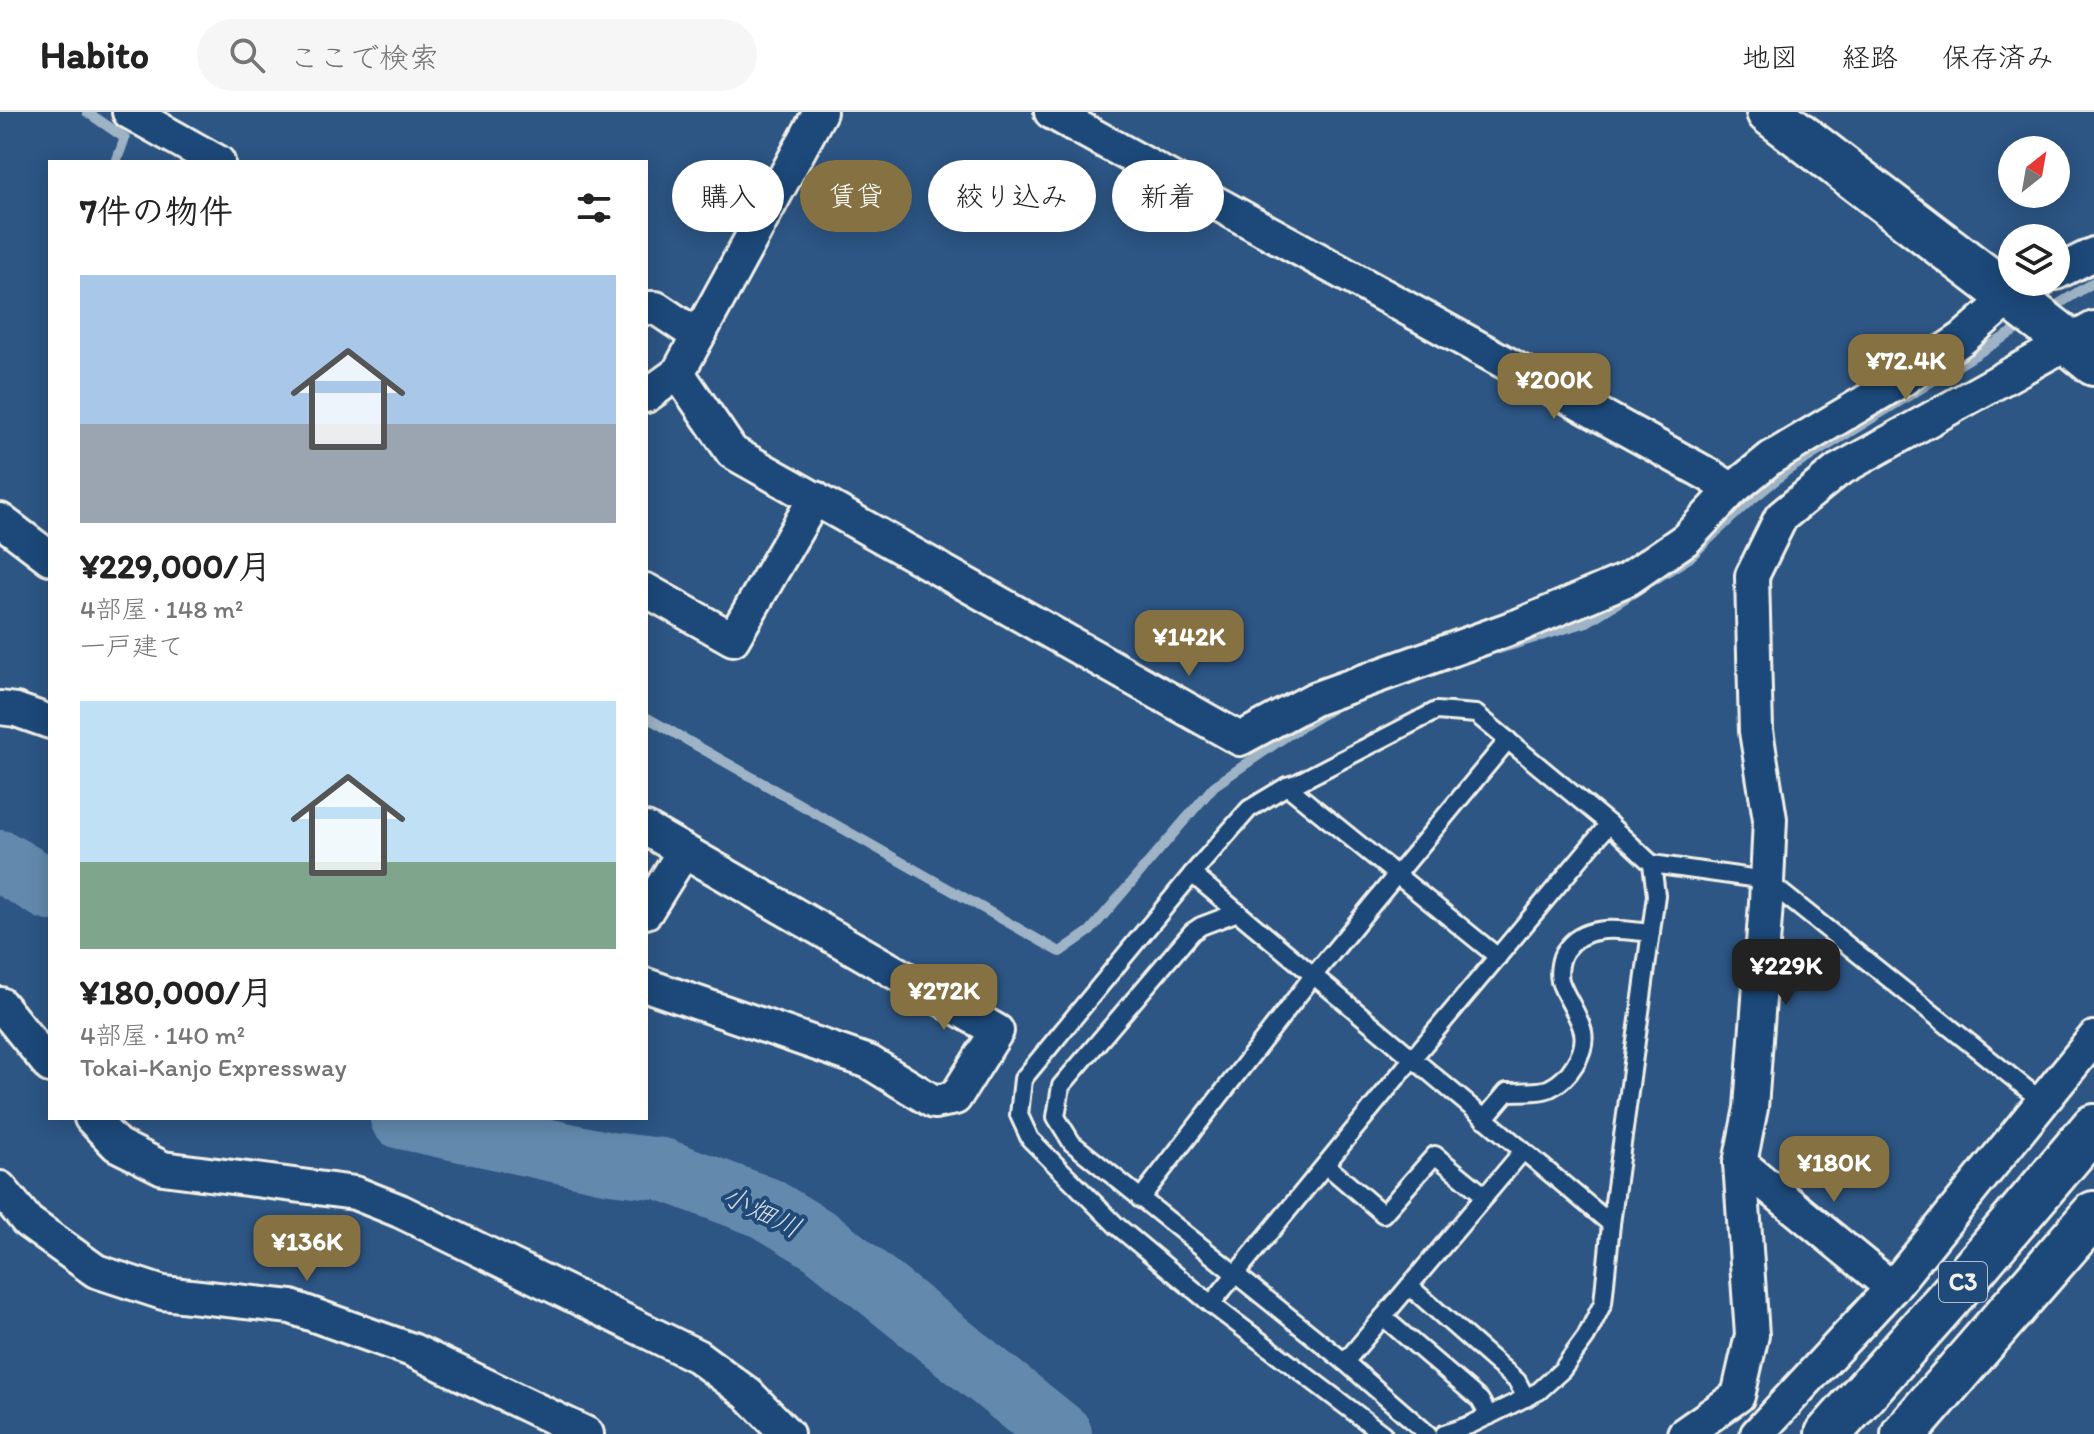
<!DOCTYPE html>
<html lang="ja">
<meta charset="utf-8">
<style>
body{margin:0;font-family:Itim,"Klee One",sans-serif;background:#f6f6f6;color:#222;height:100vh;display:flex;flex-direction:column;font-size:30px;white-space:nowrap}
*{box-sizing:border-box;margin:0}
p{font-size:26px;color:#767676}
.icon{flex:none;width:44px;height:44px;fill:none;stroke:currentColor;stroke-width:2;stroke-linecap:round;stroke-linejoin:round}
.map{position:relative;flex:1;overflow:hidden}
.sheet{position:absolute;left:48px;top:48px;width:600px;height:960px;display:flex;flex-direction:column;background:#fff;border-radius:0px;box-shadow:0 4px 20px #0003}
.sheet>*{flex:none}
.banner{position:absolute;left:672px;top:48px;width:760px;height:72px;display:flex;gap:16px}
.needle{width:52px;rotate:31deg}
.fabs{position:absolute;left:1998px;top:24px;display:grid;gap:16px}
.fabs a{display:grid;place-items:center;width:72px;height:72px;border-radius:50%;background:#fff;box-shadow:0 4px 20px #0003;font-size:40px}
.price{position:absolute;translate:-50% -68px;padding:0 18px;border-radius:16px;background:#857141;color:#fff;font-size:26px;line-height:52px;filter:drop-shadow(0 2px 4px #0008)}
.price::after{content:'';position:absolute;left:50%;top:48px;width:24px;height:18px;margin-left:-12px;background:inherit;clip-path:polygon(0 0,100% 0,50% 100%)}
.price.current{background:#222;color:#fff}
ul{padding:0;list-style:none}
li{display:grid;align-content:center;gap:16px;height:424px;padding:0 32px}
li span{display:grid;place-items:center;height:248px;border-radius:0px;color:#555}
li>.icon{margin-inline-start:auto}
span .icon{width:144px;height:144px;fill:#fffc;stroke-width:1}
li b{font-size:34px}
h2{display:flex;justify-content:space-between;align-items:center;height:96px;padding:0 32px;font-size:34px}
.tag{padding:0 28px;border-radius:36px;background:#fff;box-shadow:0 4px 20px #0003;font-size:28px;line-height:72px}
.tag.current{background:#857141;color:#fff}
header{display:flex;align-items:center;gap:48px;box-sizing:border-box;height:112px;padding:0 40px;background:#fff;border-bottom:2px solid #e0e0e0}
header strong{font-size:38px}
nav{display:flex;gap:44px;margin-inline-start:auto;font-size:28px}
.search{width:560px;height:72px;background:#f6f6f6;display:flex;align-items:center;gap:20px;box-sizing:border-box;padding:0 28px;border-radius:44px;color:#767676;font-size:30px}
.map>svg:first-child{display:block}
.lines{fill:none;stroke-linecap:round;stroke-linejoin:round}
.stream{stroke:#9eb3c5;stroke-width:10}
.river{stroke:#648aad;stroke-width:62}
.lane-casing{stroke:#f4f1e8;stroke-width:22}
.street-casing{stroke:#f4f1e8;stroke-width:38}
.secondary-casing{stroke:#f4f1e8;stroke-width:50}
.highway-casing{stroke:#f4f1e8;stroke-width:50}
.lane{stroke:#1f4a7a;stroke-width:16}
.street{stroke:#1f4a7a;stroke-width:32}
.secondary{stroke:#1f4a7a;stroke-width:44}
.highway{stroke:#1f4a7a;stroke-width:44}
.labels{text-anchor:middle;stroke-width:8;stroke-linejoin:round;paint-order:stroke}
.shield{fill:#1f4a7a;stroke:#b4bfc7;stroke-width:2}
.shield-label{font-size:24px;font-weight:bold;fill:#f4f1e8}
.water-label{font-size:28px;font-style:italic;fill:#d7dcdc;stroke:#1f4a7a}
</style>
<header>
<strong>Habito</strong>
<div class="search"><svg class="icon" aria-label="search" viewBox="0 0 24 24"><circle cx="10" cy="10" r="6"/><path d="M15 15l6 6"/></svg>ここで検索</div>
<nav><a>地図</a><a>経路</a><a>保存済み</a></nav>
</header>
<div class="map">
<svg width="2094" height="1322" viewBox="0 0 2094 1322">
<rect width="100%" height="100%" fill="#2d5685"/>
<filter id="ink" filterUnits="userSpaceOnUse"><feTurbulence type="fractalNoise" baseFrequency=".0125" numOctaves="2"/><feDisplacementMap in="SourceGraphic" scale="16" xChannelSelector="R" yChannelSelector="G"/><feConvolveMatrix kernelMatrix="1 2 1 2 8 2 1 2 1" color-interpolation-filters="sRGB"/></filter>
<g filter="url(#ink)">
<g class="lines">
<g class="stream">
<path d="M87,0L125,26L116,50"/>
<path d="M2046,200L2094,170"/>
<path d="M1499,537L1587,510L1689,446L1743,395L1788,358L2029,210"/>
<path d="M646,605L1060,840L1090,819L1214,674L1288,623L1336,594"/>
</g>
<g class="river">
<path d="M0,749L50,778"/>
<path d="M401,1006L610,1051L662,1057L766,1096L822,1130L1061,1322"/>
</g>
<defs>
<g id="lane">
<path d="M1287,674L1498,845"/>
<path d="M1652,752L1766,768L2043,990"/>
<path d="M1192,762L1611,1112"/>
<path d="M1238,800L1201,814L1192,820L1061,974L1056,1005L1072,1031L1345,1250L1428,1322"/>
<path d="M1484,1007L1507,980C1518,979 1541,981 1550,976C1568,968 1587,940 1583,920C1579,902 1566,887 1560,869C1558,860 1560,846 1565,839C1584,810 1621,818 1651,821"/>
<path d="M1326,1053L1383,1102L1435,1043L1485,1084"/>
<path d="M1140,1087L1313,864L1508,628"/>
<path d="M1409,1174L1517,1269L1526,1286"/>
<path d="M1211,1192L1412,947L1609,712"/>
<path d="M1383,1205L1480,1288L1489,1304"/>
<path d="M1345,1250L1523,1039"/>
<path d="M1383,1322L1211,1192L1117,1114L1030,1027L1019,1003L1023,967L1192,762L1249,697L1287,674L1297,671L1436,599L1476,602L1609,712L1652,752L1656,783L1611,1112L1603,1191L1586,1225L1562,1258L1539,1279L1470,1313L1444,1322"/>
</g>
<g id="street">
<path d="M129,0L218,50"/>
<path d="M1051,0L1709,363L1732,378L1771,346L1902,268L1962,227L2010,185L2039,170"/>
<path d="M2056,161L2094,142"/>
<path d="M646,196H656L698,224"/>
<path d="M678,261L732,340L1240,627L1314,587L1520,513L1628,467L1686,427L1732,378"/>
<path d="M646,284L678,261L820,0"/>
<path d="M0,408L50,446"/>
<path d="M646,478L733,527L815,386"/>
<path d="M0,596L16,598L50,610"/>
<path d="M646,717L997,919L955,986L934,990L869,950L646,873"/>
<path d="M646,800L684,739"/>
<path d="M0,892L50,954"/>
<path d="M91,1006L117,1033L163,1056L355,1081L400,1099L697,1244L748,1282L787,1322"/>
<path d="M1740,1051L1892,1176"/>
<path d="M0,1076L28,1110L96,1159L163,1181L291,1195L412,1238L587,1322"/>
<path d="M1684,1322L1738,1284L1752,1223L1740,1051L1751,996L1766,791L1770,707L1756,619L1752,464L1781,405L1837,359L2094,216"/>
<path d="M1757,1322L1892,1176L2094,926"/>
</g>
<path id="secondary" d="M1769,0L2055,219L2094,251"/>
<g id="highway">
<path d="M1828,1322L1955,1179L2094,1015"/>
<path d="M1904,1322L2094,1102"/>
</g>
</defs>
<use href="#lane" class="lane-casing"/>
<use href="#street" class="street-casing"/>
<use href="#secondary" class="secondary-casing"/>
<use href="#highway" class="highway-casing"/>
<use href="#lane" class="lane"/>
<use href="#street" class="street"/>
<use href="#secondary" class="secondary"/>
<use href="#highway" class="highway"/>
</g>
</g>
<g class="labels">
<rect class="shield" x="1939" y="1150" width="48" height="40" rx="6"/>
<g class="shield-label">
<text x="1963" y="1178">C3</text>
</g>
<g class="water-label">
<text transform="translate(762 1099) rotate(26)" y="10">小畑川</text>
</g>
</g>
</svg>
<div class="fabs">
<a><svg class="needle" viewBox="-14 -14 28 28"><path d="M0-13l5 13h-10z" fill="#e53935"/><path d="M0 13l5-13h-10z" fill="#767676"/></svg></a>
<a><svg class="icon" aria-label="layers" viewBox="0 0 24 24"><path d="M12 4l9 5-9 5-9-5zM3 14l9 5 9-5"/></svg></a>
</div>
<b class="price" style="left:1906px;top:290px">¥72.4K</b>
<b class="price" style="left:1554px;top:309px">¥200K</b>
<b class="price" style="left:1189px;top:566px">¥142K</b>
<b class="price current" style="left:1786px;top:895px">¥229K</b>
<b class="price" style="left:944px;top:920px">¥272K</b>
<b class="price" style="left:1834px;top:1092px">¥180K</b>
<b class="price" style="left:307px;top:1171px">¥136K</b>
<div class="banner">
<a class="tag">購入</a>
<a class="tag current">賃貸</a>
<a class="tag">絞り込み</a>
<a class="tag">新着</a>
</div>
<section class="sheet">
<h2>7件の物件<svg class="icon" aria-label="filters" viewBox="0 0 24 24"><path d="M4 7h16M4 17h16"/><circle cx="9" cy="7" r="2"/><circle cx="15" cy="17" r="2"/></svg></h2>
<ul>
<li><span style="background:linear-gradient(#a9c7e8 60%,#9aa5b1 0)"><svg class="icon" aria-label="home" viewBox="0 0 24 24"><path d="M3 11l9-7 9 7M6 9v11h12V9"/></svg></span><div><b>¥229,000/月</b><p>4部屋 · 148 m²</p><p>一戸建て</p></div></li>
<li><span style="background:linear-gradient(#bfe0f5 65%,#7fa58c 0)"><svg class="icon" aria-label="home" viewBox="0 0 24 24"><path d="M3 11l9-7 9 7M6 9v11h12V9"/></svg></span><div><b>¥180,000/月</b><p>4部屋 · 140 m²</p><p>Tokai-Kanjo Expressway</p></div></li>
</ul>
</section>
</div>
